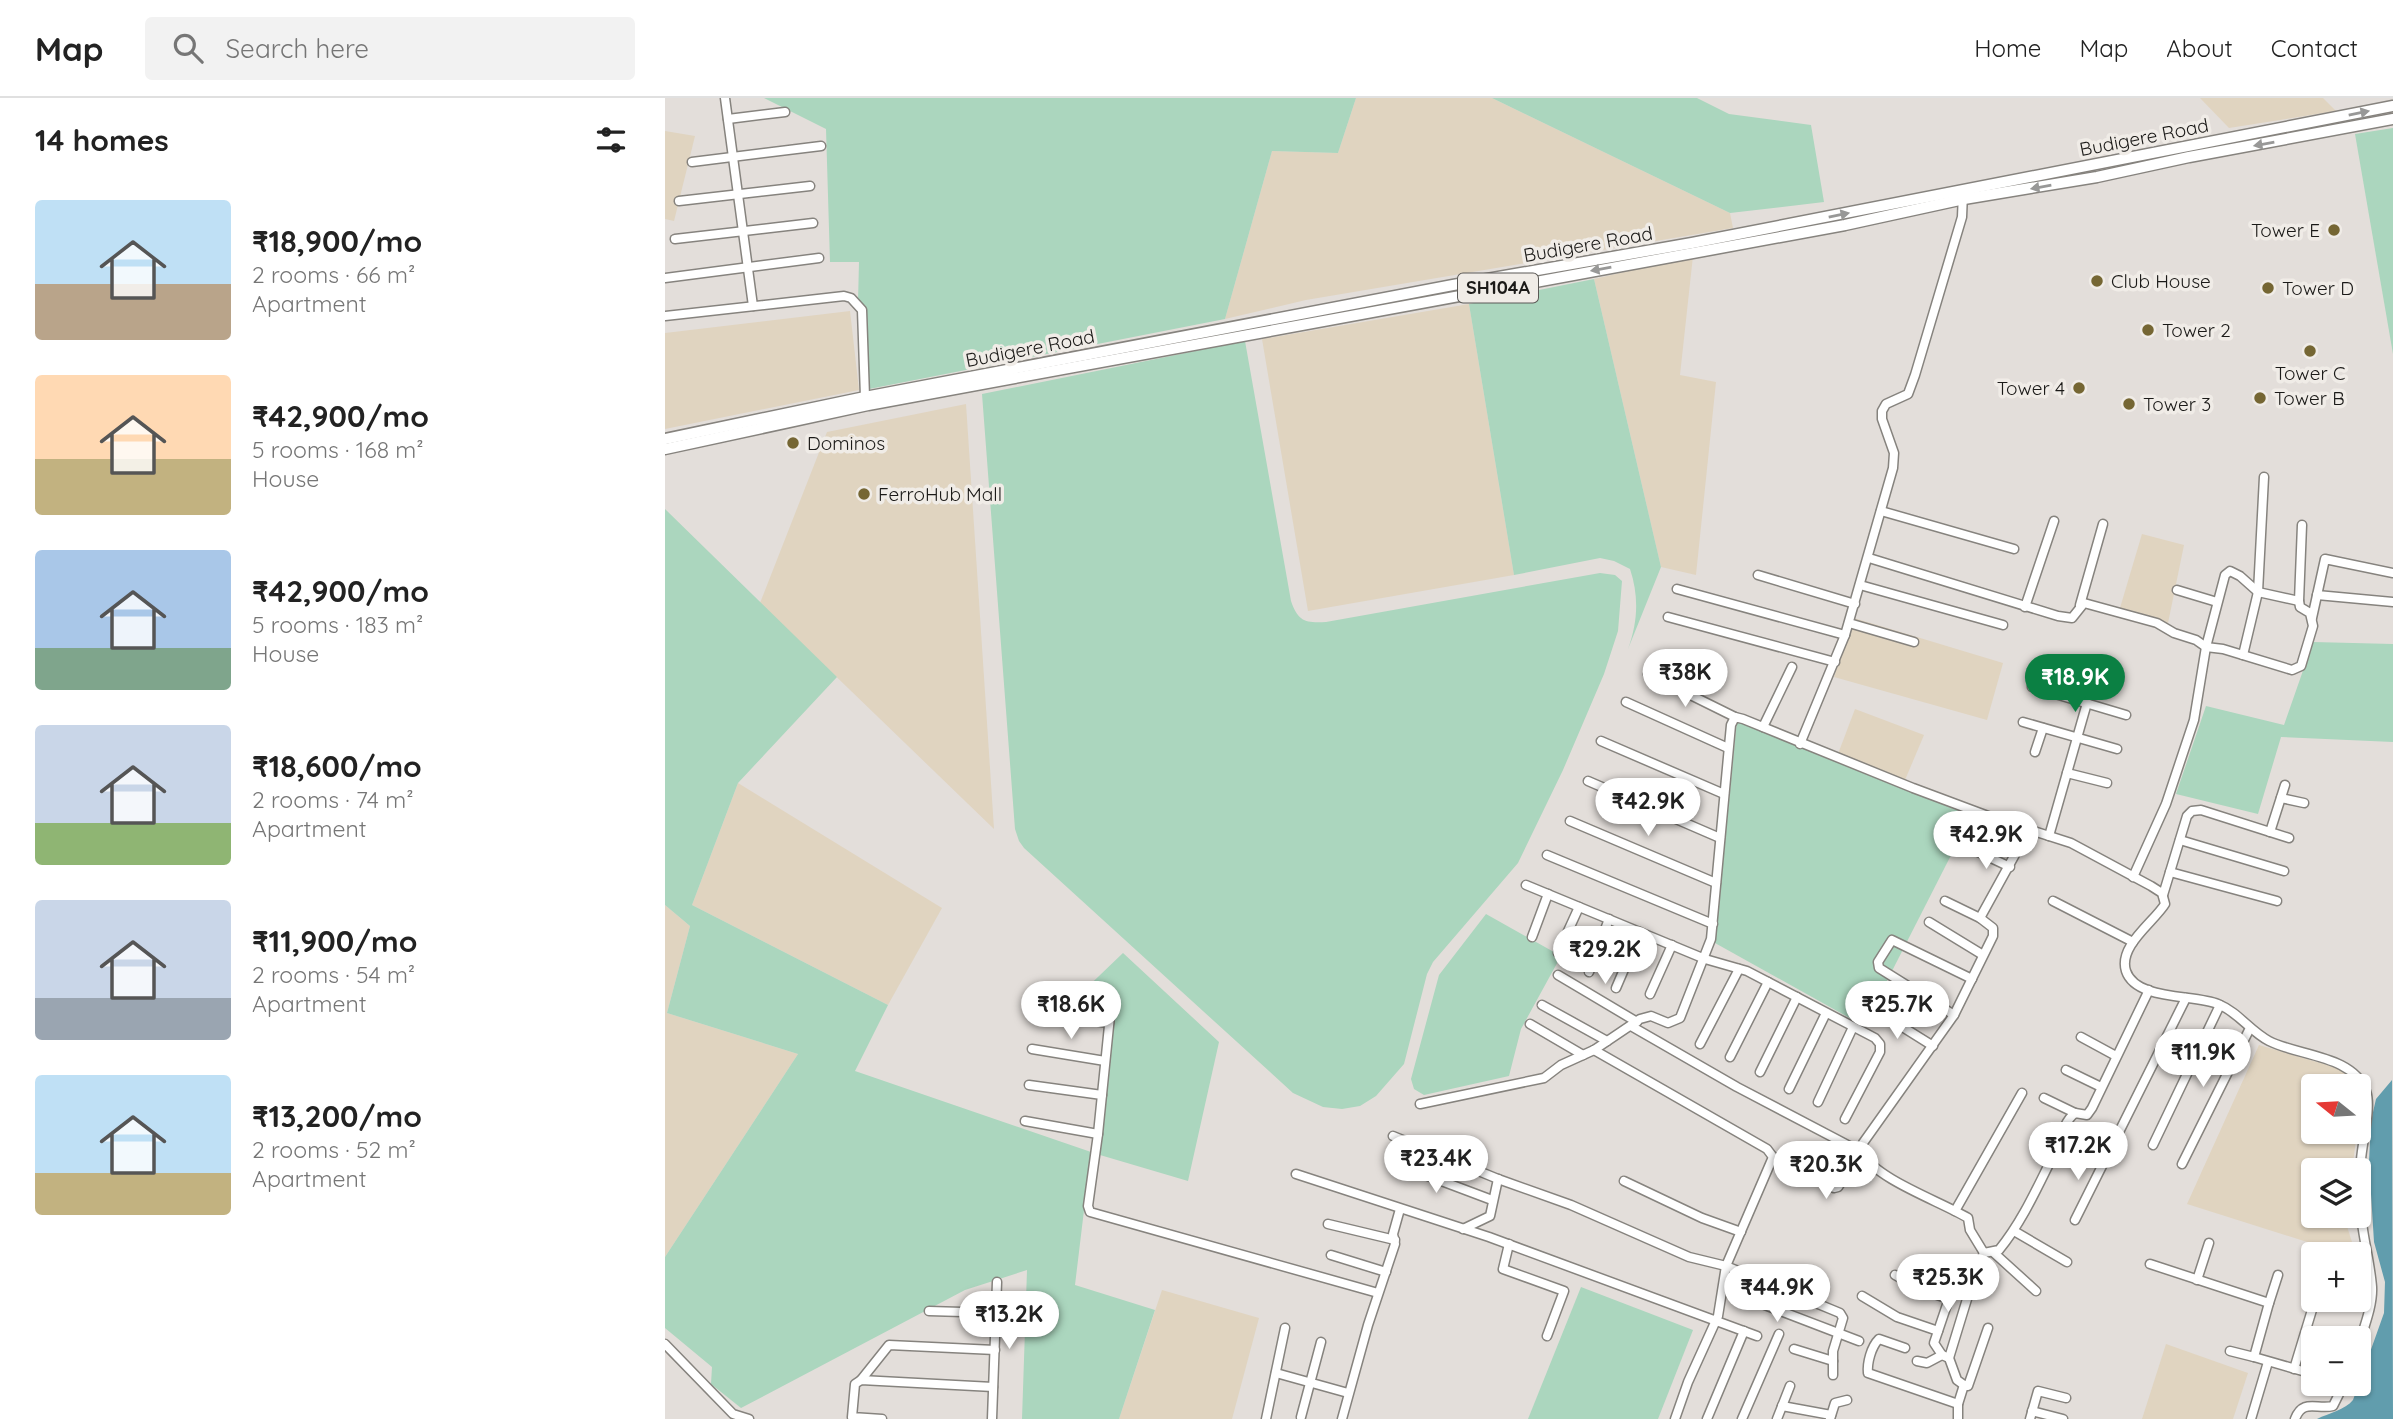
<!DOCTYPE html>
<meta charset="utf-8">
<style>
body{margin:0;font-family:Quicksand,sans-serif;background:#f2f2f2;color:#222;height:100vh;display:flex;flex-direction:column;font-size:26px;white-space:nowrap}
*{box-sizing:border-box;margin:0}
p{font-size:23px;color:#767676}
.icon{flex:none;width:38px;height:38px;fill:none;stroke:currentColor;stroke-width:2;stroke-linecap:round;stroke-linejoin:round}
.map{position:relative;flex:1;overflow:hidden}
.side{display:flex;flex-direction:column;background:#fff;width:665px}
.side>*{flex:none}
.needle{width:46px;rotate:288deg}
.fabs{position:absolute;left:1636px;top:976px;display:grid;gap:14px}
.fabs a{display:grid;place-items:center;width:70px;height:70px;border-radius:7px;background:#fff;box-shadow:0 2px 5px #0004;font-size:35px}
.price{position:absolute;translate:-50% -60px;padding:0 16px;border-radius:24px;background:#fff;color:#222;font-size:23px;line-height:46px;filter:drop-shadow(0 2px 4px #0008)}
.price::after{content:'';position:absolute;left:50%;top:42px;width:21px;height:16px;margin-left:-10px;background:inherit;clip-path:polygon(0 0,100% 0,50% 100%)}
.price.selected{background:#0b8043;color:#fff}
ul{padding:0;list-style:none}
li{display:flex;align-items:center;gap:21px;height:175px;padding:0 35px}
li span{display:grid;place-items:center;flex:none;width:196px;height:140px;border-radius:7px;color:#555}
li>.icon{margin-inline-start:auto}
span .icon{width:84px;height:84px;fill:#fffc;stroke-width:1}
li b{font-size:30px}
h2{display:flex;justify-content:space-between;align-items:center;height:84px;padding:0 35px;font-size:30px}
header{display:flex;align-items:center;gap:42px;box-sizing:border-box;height:98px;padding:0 35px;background:#fff;border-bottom:2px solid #e0e0e0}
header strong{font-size:33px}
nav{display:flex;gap:38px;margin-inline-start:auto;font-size:24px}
.search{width:490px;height:63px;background:#f2f2f2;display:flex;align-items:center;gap:18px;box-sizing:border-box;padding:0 24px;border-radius:7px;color:#767676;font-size:26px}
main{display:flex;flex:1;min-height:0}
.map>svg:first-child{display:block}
.industrial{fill:#e0d4c0}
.green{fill:#abd6be}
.water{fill:#619dad}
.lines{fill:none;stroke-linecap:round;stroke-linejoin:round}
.minor-casing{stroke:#86837e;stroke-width:11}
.major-casing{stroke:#86837e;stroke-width:13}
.minor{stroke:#fff;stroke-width:8}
.major{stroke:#fff;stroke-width:10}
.oneway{fill:#989897}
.poi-dot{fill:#756633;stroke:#f0ece7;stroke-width:2.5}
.labels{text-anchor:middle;stroke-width:7;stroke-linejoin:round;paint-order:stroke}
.shield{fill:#f0ece7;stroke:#5b5956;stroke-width:2}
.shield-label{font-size:18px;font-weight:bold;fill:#1b1a18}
.street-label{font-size:19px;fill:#1b1a18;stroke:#f0ece7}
.poi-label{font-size:19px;fill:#1b1a18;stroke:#f0ece7;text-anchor:start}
</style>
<header>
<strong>Map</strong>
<div class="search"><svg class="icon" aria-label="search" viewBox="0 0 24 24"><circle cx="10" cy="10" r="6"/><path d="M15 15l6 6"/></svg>Search here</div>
<nav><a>Home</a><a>Map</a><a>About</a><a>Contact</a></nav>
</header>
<main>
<section class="side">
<h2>14 homes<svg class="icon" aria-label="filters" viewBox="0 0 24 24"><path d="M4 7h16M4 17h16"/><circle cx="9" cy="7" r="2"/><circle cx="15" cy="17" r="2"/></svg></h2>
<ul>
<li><span style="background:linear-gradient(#bfe0f5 60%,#b9a48a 0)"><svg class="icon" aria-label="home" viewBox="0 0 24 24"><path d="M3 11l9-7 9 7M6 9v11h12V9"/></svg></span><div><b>₹18,900/mo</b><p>2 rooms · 66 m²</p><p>Apartment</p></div></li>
<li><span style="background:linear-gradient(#ffd9b3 60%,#c2b280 0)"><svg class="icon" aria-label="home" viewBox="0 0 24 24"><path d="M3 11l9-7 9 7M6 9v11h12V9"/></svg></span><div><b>₹42,900/mo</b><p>5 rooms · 168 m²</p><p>House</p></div></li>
<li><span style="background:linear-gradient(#a9c7e8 70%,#7fa58c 0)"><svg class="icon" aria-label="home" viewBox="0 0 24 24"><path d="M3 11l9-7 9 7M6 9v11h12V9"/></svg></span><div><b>₹42,900/mo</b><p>5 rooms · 183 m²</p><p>House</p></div></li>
<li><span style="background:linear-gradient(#c9d6e8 70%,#8fb573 0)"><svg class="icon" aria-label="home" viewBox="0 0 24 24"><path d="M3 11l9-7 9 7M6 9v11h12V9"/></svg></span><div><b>₹18,600/mo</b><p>2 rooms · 74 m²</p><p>Apartment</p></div></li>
<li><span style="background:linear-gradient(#c9d6e8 70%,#9aa5b1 0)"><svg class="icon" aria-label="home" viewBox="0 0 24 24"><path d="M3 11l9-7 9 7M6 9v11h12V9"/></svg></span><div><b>₹11,900/mo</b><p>2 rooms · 54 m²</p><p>Apartment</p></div></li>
<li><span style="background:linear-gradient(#bfe0f5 70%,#c2b280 0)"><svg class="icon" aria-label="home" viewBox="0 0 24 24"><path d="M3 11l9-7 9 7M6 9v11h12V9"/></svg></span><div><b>₹13,200/mo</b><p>2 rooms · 52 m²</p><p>Apartment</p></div></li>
</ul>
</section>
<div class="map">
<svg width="1728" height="1321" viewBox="0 0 1728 1321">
<rect width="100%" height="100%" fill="#e3deda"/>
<g class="industrial">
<path d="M691,0H827L1065,115L1068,130L641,202L560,221L607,53L673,55Z"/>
<path d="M1535,0H1658L1671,13L1564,30Z"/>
<path d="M0,33L30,38L9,123L0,121Z"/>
<path d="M1028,158L1015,277L1051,284L1031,477L996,469L929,181Z"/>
<path d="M804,206L849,477L643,513L597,241Z"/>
<path d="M185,213L194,292L0,331V235Z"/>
<path d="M301,306L329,731L95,505L162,334Z"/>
<path d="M1477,436L1519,447L1503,525L1455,510Z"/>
<path d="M1189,520L1338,565L1322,622L1169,579Z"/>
<path d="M1190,611L1259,637L1240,682L1173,656Z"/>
<path d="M73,685L277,810L223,907L27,807Z"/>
<path d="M0,807L25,828L2,915L133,956L0,1159Z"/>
<path d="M1594,947L1676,971L1692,987V989H1648V1034H1692L1687,1073H1648V1118H1682L1681,1125L1691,1157H1683L1522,1106Z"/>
<path d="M497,1192L594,1220L567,1321H454Z"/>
<path d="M1501,1246L1583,1275L1568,1321H1477Z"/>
</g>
<g class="green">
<path d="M99,0H691L673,55L607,53L560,221L204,291L201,208L193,204L194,164H165L161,31Z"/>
<path d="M827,0H1032L1064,16L1146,27L1159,104L1065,115Z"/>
<path d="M1728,30V256L1690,36Z"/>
<path d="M929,181L996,469L963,551C973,524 974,498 965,471L949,463L935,460L849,477L804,206Z"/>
<path d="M580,243L626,503C633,524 641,525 661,524L935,475L950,477L957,483L953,533L939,576L898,672L853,765L768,864L762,876L739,966L711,998L695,1008L677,1011L658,1009L628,995L359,750L354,743L350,731L317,296Z"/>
<path d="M0,411L172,579L73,685L27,807L223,907L190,973L426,1054L410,1187L490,1212L454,1321H357L362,1172L300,1192L76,1310L46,1286L47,1269L0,1230V1159L133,956L2,915L25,828L0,807Z"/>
<path d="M1648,544L1728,546V644L1616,639L1593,716L1511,696L1541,608L1619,627Z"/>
<path d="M1072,622L1306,718L1199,928L1050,845Z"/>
<path d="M821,816L896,858L856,931L844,978L759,997L749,991L746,981L774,877Z"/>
<path d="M458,855L554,944L523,1083L435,1057L449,907L410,901Z"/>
<path d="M916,1189L1028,1232L993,1321H863Z"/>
</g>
<path class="water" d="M1727,982L1728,1321H1652C1664,1315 1680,1312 1688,1302L1719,1215L1720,1184L1709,1144L1704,1064L1706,1023L1711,1001Z"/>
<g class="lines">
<defs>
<g id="minor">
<path d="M60,0L88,208"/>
<path d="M63,21L120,14"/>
<path d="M27,64L156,48"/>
<path d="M14,103L145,88"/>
<path d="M10,141L148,125"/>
<path d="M0,180L154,160"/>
<path d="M0,218L179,198L186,200L197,212L200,299"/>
<path d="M1216,413L1349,451"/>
<path d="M1204,460L1393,518L1407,520L1419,505L1492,525L1509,535L1531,542L1541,549L1558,551L1627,572L1636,568L1648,528L1645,515L1635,509L1634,503L1637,427"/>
<path d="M1093,477L1190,506"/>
<path d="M1195,487L1338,527"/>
<path d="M1012,491L1180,537"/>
<path d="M1512,492L1552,504"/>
<path d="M1652,497L1728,504"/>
<path d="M1415,507L1438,426"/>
<path d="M1360,509L1389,423"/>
<path d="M1003,519L1170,564"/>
<path d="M1647,520L1660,461L1728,475"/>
<path d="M1184,525L1249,544"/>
<path d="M1578,557L1593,494L1599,379"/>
<path d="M983,576L1070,619"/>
<path d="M1367,589L1461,617"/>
<path d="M961,604L1063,650"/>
<path d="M1358,624L1452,651"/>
<path d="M1098,629L1127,569"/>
<path d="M936,643L1059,696"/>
<path d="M1135,646L1180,537L1228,370L1229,355L1217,321V313L1221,306L1243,296L1250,277L1297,119L1298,95"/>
<path d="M1370,654L1378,630"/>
<path d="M1402,675L1442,685"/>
<path d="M923,683L1055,740"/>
<path d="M1616,700L1639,705"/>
<path d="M905,723L1051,785"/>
<path d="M1605,734L1620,687"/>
<path d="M1384,738L1422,605"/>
<path d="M1515,742L1619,773"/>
<path d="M1309,752L1345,769"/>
<path d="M882,757L1048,826"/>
<path d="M1505,774L1612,803"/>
<path d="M1468,779L1501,706L1529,622L1541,549L1560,477L1565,473L1575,478L1593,494L1634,503"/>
<path d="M861,787L1040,861L1082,873L1210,940L1215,946V954L1180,1021"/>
<path d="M1498,797L1522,718L1527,713L1536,712L1624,740"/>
<path d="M1280,803L1315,820"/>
<path d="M1388,803L1468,844"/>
<path d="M1264,824L1318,857"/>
<path d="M867,839L883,796"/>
<path d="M893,855L914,809"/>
<path d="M924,874L944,821"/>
<path d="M893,877L972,924"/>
<path d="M951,890L975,834"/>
<path d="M985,896L1007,847"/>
<path d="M877,907L942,943"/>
<path d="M1212,913L1268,948"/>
<path d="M372,916L444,925"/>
<path d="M1289,917L1214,870L1213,864L1227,842L1307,881"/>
<path d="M445,918L433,1036L423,1108L425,1114L713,1195"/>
<path d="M865,926L918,957"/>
<path d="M966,928L1072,989L1196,1054L1173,1089L1169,1090L1108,1059"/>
<path d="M1416,939L1451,958"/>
<path d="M1035,946L1074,871"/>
<path d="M367,951L440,963"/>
<path d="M929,952L1102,1051L1108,1059L1061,1168L1053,1218L1023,1284L1010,1321"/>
<path d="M1065,959L1103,884"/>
<path d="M1401,972L1436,989"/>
<path d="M1095,974L1132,899"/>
<path d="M364,987L437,997"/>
<path d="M1124,991L1161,915"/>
<path d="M1379,1000L1410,1015"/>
<path d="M1153,1004L1188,929"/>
<path d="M755,1006L879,980L896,967L929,952L975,921L986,918L1003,925L1015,920L1046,841L1066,627L1070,619L1078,621L1248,690L1331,721L1406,745L1486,788L1497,795L1500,806C1489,824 1453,848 1461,873C1471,903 1530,896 1553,906C1573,914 1585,933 1604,943C1633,958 1688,957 1701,993C1707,1010 1697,1044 1696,1062C1694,1076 1694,1091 1695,1105C1696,1133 1705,1162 1707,1189C1708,1207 1699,1229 1694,1246"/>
<path d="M360,1023L433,1036"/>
<path d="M728,1038L833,1081L906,1107L1024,1159L1061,1168L1175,1215L1178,1220L1168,1253V1277"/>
<path d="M1488,1047L1555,907"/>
<path d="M726,1064L827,1102"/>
<path d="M1517,1066L1585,930"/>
<path d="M631,1076L824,1139L1092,1238"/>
<path d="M959,1083L1037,1120L1076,1134"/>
<path d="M1290,1113L1357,995"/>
<path d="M1410,1122L1521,900"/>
<path d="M663,1126L730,1142"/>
<path d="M798,1131L825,1118L833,1081"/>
<path d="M1349,1133L1402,1164"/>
<path d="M844,1146L838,1171L899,1193L882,1238"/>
<path d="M1328,1154L1371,1193"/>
<path d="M1319,1155L1305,1132L1303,1120C1275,1103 1212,1082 1196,1054L1198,1045L1289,917L1328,838V830L1315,820L1364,731"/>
<path d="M1319,1155L1334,1152C1357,1124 1372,1090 1388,1058C1394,1045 1398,1024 1410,1015L1422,1017L1427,1010L1484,892"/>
<path d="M666,1157L721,1174"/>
<path d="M1485,1166L1604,1205L1589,1259L1648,1276"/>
<path d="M1230,1177L1255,1191L1284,1201"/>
<path d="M1532,1182L1544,1145"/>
<path d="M1058,1191L1194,1243"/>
<path d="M1197,1198L1232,1219L1273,1233"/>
<path d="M1604,1205L1613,1177"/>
<path d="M264,1213L331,1215"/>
<path d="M0,1246L68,1316L84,1321"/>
<path d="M1240,1250L1214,1241C1206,1249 1202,1265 1203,1275L1293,1306"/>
<path d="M1129,1251L1168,1263"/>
<path d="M1565,1253L1589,1259"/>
<path d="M1284,1260L1277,1257L1269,1245L1291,1180L1295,1178L1308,1182"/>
<path d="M1252,1263L1262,1265L1277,1257"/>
<path d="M1629,1271L1650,1202"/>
<path d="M611,1275L683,1295"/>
<path d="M196,1282L224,1247L330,1252"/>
<path d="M1299,1287L1292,1282L1284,1260L1306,1188L1319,1155"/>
<path d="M1117,1308L1166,1317"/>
<path d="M1367,1313L1398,1321"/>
<path d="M636,1319L656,1244"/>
<path d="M217,1321L187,1319L190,1286L196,1282L328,1289"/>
<path d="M327,1321L332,1184"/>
<path d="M601,1321L620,1230"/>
<path d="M677,1321L703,1227L730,1146L728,1136L735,1111"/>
<path d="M1042,1321L1079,1233"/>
<path d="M1077,1321L1114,1236"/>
<path d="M1112,1321L1125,1288"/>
<path d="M1165,1321L1170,1305L1182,1302"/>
<path d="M1293,1321V1306L1299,1287L1303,1288L1323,1230"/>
<path d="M1365,1321L1373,1293L1401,1300"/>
<path d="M1586,1321L1603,1264"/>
<path d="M1630,1321C1638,1300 1652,1312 1668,1308L1679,1286"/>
</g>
<g id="major">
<path d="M0,341L200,299L788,187L1027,145L1728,8"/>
<path d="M0,351L203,307L1180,127L1299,101L1432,79L1524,59L1728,21"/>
</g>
</defs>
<use href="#minor" class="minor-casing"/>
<use href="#major" class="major-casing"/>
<use href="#minor" class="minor"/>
<use href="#major" class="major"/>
</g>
<defs><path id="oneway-solid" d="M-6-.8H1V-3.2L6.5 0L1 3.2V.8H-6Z" transform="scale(1.75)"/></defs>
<g class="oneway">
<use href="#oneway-solid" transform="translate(1694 15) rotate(-11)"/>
<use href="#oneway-solid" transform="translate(1599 46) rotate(170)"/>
<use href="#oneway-solid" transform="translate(1376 89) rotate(170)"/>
<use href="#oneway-solid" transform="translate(1174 117) rotate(-11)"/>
<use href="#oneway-solid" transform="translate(936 171) rotate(170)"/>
</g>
<g class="poi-dot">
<circle cx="1669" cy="132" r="7"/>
<circle cx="1432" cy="183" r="7"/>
<circle cx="1603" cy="190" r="7"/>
<circle cx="1483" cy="232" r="7"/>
<circle cx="1645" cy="253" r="7"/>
<circle cx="1414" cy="290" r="7"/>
<circle cx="1595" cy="300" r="7"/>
<circle cx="1464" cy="306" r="7"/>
<circle cx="128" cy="345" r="7"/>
<circle cx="199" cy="396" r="7"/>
</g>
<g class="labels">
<rect class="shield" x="793" y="175.5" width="80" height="29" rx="5"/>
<g class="shield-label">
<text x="833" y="196">SH104A</text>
</g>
<g class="street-label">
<text transform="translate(1479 39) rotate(-11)" y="7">Budigere Road</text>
<text transform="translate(923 146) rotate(-10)" y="7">Budigere Road</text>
<text transform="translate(365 250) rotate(-11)" y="7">Budigere Road</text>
</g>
<g class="poi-label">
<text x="1655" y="139" text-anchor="end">Tower E</text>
<text x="1446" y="190">Club House</text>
<text x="1617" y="197">Tower D</text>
<text x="1497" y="239">Tower 2</text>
<text x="1645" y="282" text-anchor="middle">Tower C</text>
<text x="1400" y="297" text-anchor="end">Tower 4</text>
<text x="1609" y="307">Tower B</text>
<text x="1478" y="313">Tower 3</text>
<text x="142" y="352">Dominos</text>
<text x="213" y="403">FerroHub Mall</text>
</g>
</g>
</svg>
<div class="fabs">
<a><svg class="needle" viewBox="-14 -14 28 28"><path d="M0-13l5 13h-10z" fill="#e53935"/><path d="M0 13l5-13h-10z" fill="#767676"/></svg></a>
<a><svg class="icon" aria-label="layers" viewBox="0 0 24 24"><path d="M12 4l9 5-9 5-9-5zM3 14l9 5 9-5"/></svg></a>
<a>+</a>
<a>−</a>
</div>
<b class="price" style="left:1020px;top:611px">₹38K</b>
<b class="price selected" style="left:1410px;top:616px">₹18.9K</b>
<b class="price" style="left:983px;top:740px">₹42.9K</b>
<b class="price" style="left:1321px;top:773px">₹42.9K</b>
<b class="price" style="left:940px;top:888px">₹29.2K</b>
<b class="price" style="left:406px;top:943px">₹18.6K</b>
<b class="price" style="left:1232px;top:943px">₹25.7K</b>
<b class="price" style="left:1538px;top:991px">₹11.9K</b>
<b class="price" style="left:1413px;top:1084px">₹17.2K</b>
<b class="price" style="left:771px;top:1097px">₹23.4K</b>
<b class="price" style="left:1161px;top:1103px">₹20.3K</b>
<b class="price" style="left:1283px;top:1216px">₹25.3K</b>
<b class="price" style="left:1112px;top:1226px">₹44.9K</b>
<b class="price" style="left:344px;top:1253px">₹13.2K</b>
</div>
</main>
